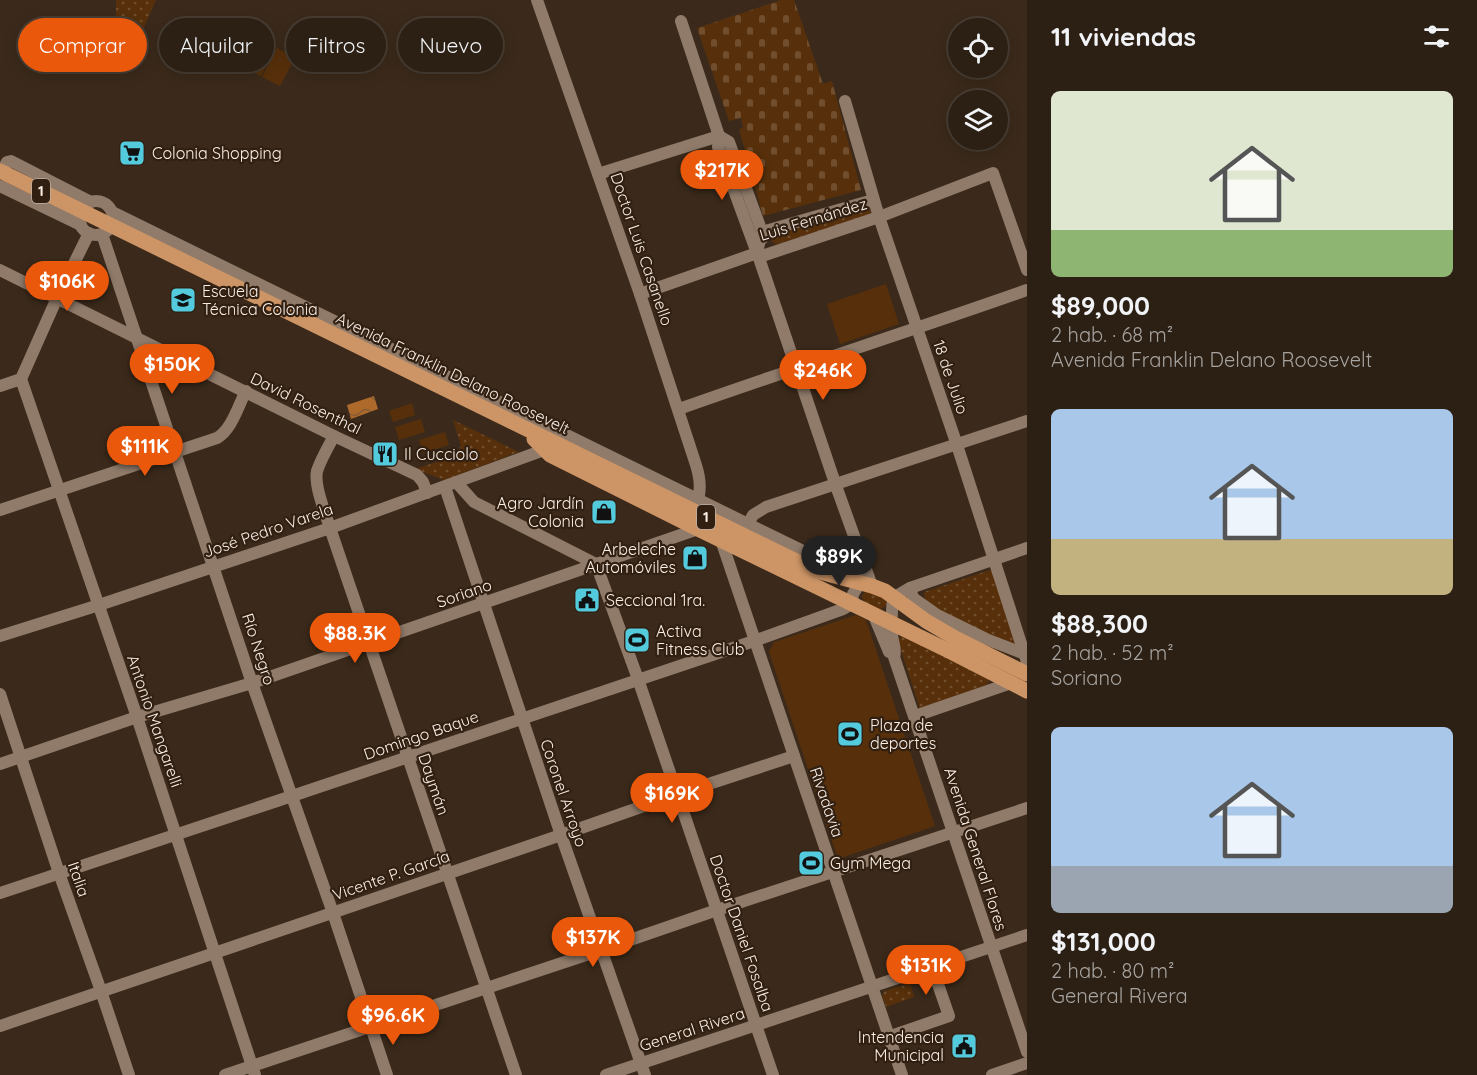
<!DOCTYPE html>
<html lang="es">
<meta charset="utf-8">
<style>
body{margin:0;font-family:Quicksand,sans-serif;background:#34281d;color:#f1f3f6;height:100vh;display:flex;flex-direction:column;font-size:22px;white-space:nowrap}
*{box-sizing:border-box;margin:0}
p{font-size:20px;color:#a6a3a0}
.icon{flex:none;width:33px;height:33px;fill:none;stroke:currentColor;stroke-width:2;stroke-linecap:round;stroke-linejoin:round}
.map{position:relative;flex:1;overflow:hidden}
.sheet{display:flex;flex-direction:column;background:#2c2014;width:450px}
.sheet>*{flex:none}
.guide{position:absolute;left:18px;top:18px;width:570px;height:54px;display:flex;gap:12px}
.tools{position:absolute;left:948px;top:18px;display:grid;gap:12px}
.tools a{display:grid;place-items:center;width:60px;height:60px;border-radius:50%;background:#2c2014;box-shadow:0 3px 15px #0003,0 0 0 2px #483e34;font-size:30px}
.price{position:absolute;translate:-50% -51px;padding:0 14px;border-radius:21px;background:#ea580c;color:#fff;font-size:20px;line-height:39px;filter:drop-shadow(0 2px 3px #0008)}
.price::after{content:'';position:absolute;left:50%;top:36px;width:18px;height:14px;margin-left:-9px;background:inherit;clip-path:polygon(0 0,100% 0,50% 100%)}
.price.on{background:#222;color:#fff}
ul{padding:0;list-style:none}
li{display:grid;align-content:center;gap:12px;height:318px;padding:0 24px}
li span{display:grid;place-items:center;height:186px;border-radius:9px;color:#555}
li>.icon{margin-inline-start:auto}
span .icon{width:108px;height:108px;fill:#fffc;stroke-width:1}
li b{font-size:26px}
h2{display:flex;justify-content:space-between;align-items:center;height:72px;padding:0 24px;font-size:26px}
.chip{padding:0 21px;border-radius:27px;background:#2c2014;box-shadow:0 3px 15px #0003,0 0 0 2px #483e34;font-size:21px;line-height:54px}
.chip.on{background:#ea580c;color:#fff}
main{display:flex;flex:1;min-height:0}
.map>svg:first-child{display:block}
.grass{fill:url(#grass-dots)}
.cemetery{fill:url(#cemetery-stones)}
.pitch{fill:#57300b}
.water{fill:url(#water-waves)}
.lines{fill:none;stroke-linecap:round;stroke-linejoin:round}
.minor{stroke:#907b6a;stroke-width:12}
.major{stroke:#cd9566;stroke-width:15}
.labels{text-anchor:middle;stroke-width:4.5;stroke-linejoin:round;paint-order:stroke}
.shield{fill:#312012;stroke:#beb0a6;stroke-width:1.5}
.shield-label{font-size:15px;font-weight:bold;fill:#faeee5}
.poi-label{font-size:16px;fill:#faeee5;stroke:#312012;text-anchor:start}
.street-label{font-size:16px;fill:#faeee5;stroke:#312012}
</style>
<main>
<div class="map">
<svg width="1027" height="1075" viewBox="0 0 1027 1075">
<defs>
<pattern id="grass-dots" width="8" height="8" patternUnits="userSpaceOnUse" patternTransform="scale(1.5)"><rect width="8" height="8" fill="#57300b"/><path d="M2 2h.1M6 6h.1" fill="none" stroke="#704e2e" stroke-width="1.8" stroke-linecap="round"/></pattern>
<pattern id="cemetery-stones" width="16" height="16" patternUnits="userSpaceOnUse" patternTransform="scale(1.5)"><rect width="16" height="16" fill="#57300b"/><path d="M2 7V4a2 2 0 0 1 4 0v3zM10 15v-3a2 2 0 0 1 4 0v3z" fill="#704e2e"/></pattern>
<pattern id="water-waves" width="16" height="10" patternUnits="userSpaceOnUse" patternTransform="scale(1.5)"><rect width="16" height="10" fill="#ae6a2b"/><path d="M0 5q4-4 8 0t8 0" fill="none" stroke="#865c35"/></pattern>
</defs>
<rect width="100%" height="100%" fill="#3b2a1b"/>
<g class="grass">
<path d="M116,0H156L132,54L111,44L116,25Z"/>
<path d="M866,207L870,209L871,214L778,244H775L771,240L772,234Z"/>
<path d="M453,420L519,452L444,480L415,469L452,457L461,446Z"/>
<path d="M993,569L1016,642L1011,647L926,604L924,592Z"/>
<path d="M868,591L885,599L887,604C880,615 864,607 862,596L865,592Z"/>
<path d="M903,636L986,676L989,682L986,685L920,709L898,641L900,637Z"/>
<path d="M910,983L914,997L886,1007L882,995L885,991Z"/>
</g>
<path class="cemetery" d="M781,0H794L823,84L832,81L861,190L763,216L739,129L743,128L741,118L729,121L697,28Z"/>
<g class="pitch">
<path d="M258,38L276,48L261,76L244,67Z"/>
<path d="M277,48L295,58L280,86L262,77Z"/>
<path d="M886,284L899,324L840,344L827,304Z"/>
<path d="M412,403L415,415L393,422L389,411Z"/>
<path d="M421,419L425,432L399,440L395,427Z"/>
<path d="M445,432L449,445L423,453L419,440Z"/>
<path d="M856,615L866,620L935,826L838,859L769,652L774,642Z"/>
</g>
<path class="water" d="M374,396L378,409L351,419L347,405Z"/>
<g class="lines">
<g class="minor">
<path d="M537,0L640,294L696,465C701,481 701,492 696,507"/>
<path d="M681,21L719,136L718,147L760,261L835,483L872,586"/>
<path d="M845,101L879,217L957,445L1027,662"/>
<path d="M719,136L729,142L762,232L763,238"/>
<path d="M2,171L7,162L11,161L91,202"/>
<path d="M598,174L719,136"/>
<path d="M0,186L81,225"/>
<circle cx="96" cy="218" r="17"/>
<path d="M112,212L852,575"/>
<path d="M102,234L252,683L333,913L387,1075"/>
<path d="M757,252L762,232L873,200"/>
<path d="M0,270L334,436L417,475L423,482L427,493"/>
<path d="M640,294L757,253L765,255L879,217L993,173L1027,270"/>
<path d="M21,379L137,717L255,1075"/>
<path d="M0,386L21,379L57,298L89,233"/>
<path d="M679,409C794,368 911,331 1027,290"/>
<path d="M334,436C328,447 321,459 317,471C314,486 325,512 330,528L516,1075"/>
<path d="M456,482L474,502L596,564L638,679L773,1075"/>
<path d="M445,487L561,835L645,1075"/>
<path d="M0,510L217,438C232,429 238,406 246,391"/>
<path d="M745,530L753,515L766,507L1027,421"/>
<path d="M721,540L902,1075"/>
<path d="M1027,548L910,588L893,598C892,609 891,621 892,633C892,642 897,649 894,657L1027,1052"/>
<path d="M910,588L913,598L937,615L986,639L1025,654"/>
<path d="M874,616L889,652"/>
<path d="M0,636L99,605L330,528L552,447"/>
<path d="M0,694L59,873L101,991L129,1075"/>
<path d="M915,716L1011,683"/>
<path d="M0,764L137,717L252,683L698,529"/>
<path d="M0,893L292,796L754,641L843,609L852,604L853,594L860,583L859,550"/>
<path d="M0,1026L561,835L678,794L794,756"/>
<path d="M888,1037L949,1016L932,967"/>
<path d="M225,1075L601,950L717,910L1027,808"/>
<path d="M606,1075L1027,935"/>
<path d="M992,1075L1027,1063"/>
</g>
<g class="major">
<path d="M0,171L792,559L820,572L872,586L885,591L926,621L955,638L1027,674"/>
<path d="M534,439L550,455L698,529L949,651L1027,691"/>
</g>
</g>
<defs>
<symbol id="supermarket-square" viewBox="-11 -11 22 22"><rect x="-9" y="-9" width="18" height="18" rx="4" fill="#54cadd" stroke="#312012"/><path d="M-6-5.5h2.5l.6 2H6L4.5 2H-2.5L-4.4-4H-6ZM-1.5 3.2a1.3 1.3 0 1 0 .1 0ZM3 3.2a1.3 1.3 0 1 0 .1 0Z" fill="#111"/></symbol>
<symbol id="school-square" viewBox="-11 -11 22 22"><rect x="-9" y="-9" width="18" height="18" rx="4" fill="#54cadd" stroke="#312012"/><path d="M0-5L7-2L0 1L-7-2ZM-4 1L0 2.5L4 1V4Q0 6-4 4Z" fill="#111"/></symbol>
<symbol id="restaurant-square" viewBox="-11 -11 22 22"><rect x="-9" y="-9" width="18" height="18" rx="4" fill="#54cadd" stroke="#312012"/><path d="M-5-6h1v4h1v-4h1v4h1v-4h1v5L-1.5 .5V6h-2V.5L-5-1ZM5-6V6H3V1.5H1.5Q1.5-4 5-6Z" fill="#111"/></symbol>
<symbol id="shop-square" viewBox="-11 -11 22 22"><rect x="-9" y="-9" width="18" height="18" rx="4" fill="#54cadd" stroke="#312012"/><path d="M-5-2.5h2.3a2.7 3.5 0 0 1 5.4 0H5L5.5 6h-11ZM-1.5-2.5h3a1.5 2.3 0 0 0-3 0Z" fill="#111"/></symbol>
<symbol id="civic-square" viewBox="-11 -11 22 22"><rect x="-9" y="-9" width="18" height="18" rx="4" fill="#54cadd" stroke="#312012"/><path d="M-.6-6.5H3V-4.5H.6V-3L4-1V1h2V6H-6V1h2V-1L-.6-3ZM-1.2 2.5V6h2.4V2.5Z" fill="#111"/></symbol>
<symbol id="stadium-square" viewBox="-11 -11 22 22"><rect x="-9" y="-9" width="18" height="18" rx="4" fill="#54cadd" stroke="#312012"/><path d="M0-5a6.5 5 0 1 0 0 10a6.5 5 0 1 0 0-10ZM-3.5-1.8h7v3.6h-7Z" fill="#111"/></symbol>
</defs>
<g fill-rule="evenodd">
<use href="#supermarket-square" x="117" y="138" width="30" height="30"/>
<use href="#school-square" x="168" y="285" width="30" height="30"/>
<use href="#restaurant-square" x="370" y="439" width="30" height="30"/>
<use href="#shop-square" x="589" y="497" width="30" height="30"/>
<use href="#shop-square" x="680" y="543" width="30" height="30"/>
<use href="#civic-square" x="572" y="585" width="30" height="30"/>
<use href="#stadium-square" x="622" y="625" width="30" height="30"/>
<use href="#stadium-square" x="835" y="719" width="30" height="30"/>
<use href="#stadium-square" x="796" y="848" width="30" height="30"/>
<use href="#civic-square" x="949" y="1031" width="30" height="30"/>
</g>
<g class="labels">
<g class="shield">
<rect x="32" y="179" width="18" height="24" rx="4.5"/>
<rect x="697" y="505" width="18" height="24" rx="4.5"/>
</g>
<g class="shield-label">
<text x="41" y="196">1</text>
<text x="706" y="522">1</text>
</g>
<g class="poi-label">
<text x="152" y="159">Colonia Shopping</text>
<text x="202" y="297">Escuela<tspan x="202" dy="18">Técnica Colonia</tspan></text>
<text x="404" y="460">Il Cucciolo</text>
<text x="584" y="509" text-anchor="end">Agro Jardín<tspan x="584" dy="18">Colonia</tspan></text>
<text x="676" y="555" text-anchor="end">Arbeleche<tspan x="676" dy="18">Automóviles</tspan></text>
<text x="606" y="606">Seccional 1ra.</text>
<text x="656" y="637">Activa<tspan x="656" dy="18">Fitness Club</tspan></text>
<text x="870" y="731">Plaza de<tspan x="870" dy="18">deportes</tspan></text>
<text x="830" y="869">Gym Mega</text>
<text x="944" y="1043" text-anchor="end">Intendencia<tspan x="944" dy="18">Municipal</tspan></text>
</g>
<g class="street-label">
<text transform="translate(813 219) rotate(-17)" y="6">Luis Fernández</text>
<text transform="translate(642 249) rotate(71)" y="6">Doctor Luis Casanello</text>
<text transform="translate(453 373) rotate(26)" y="6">Avenida Franklin Delano Roosevelt</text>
<text transform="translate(951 377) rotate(71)" y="6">18 de Julio</text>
<text transform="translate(306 403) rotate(26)" y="6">David Rosenthal</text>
<text transform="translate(268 530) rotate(-19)" y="6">José Pedro Varela</text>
<text transform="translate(464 593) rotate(-19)" y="6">Soriano</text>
<text transform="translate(259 649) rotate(72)" y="6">Río Negro</text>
<text transform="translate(155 721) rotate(71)" y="6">Antonio Mangarelli</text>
<text transform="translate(421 735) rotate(-19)" y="6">Domingo Baque</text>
<text transform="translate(434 784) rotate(71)" y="6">Daymán</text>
<text transform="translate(564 793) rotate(71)" y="6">Coronel Arroyo</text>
<text transform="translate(827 802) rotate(71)" y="6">Rivadavia</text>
<text transform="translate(976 849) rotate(72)" y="6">Avenida General Flores</text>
<text transform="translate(391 875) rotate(-19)" y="6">Vicente P. García</text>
<text transform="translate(79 879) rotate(71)" y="6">Italia</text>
<text transform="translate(742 933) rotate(71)" y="6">Doctor Daniel Fosalba</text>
<text transform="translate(692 1029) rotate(-18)" y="6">General Rivera</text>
</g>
</g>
</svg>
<div class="tools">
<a><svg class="icon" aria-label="locate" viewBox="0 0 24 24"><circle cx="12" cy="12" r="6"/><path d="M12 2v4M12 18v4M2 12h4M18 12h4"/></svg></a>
<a><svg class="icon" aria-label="layers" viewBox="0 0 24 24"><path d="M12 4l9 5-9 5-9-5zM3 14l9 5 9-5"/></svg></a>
</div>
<b class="price" style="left:722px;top:201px">$217K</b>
<b class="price" style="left:67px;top:312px">$106K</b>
<b class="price" style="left:172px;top:395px">$150K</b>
<b class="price" style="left:823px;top:401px">$246K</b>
<b class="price" style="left:145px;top:477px">$111K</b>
<b class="price on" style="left:839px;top:587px">$89K</b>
<b class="price" style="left:355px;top:664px">$88.3K</b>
<b class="price" style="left:672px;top:824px">$169K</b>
<b class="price" style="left:593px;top:968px">$137K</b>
<b class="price" style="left:926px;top:996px">$131K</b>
<b class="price" style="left:393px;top:1046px">$96.6K</b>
<div class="guide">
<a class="chip on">Comprar</a>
<a class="chip">Alquilar</a>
<a class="chip">Filtros</a>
<a class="chip">Nuevo</a>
</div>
</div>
<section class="sheet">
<h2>11 viviendas<svg class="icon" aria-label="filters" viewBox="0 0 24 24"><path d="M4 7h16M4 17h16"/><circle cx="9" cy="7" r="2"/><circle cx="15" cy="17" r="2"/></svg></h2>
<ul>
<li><span style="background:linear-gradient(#dfe7d0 75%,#8fb573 0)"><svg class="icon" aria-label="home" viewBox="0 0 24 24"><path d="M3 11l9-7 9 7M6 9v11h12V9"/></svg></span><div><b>$89,000</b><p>2 hab. · 68 m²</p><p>Avenida Franklin Delano Roosevelt</p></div></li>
<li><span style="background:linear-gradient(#a9c7e8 70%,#c2b280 0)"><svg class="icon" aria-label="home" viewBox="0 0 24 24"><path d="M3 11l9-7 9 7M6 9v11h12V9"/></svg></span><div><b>$88,300</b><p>2 hab. · 52 m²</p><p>Soriano</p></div></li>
<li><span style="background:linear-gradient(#a9c7e8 75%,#9aa5b1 0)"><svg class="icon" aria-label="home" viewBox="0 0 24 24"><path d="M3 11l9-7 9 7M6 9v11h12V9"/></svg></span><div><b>$131,000</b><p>2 hab. · 80 m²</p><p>General Rivera</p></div></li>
</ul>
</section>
</main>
